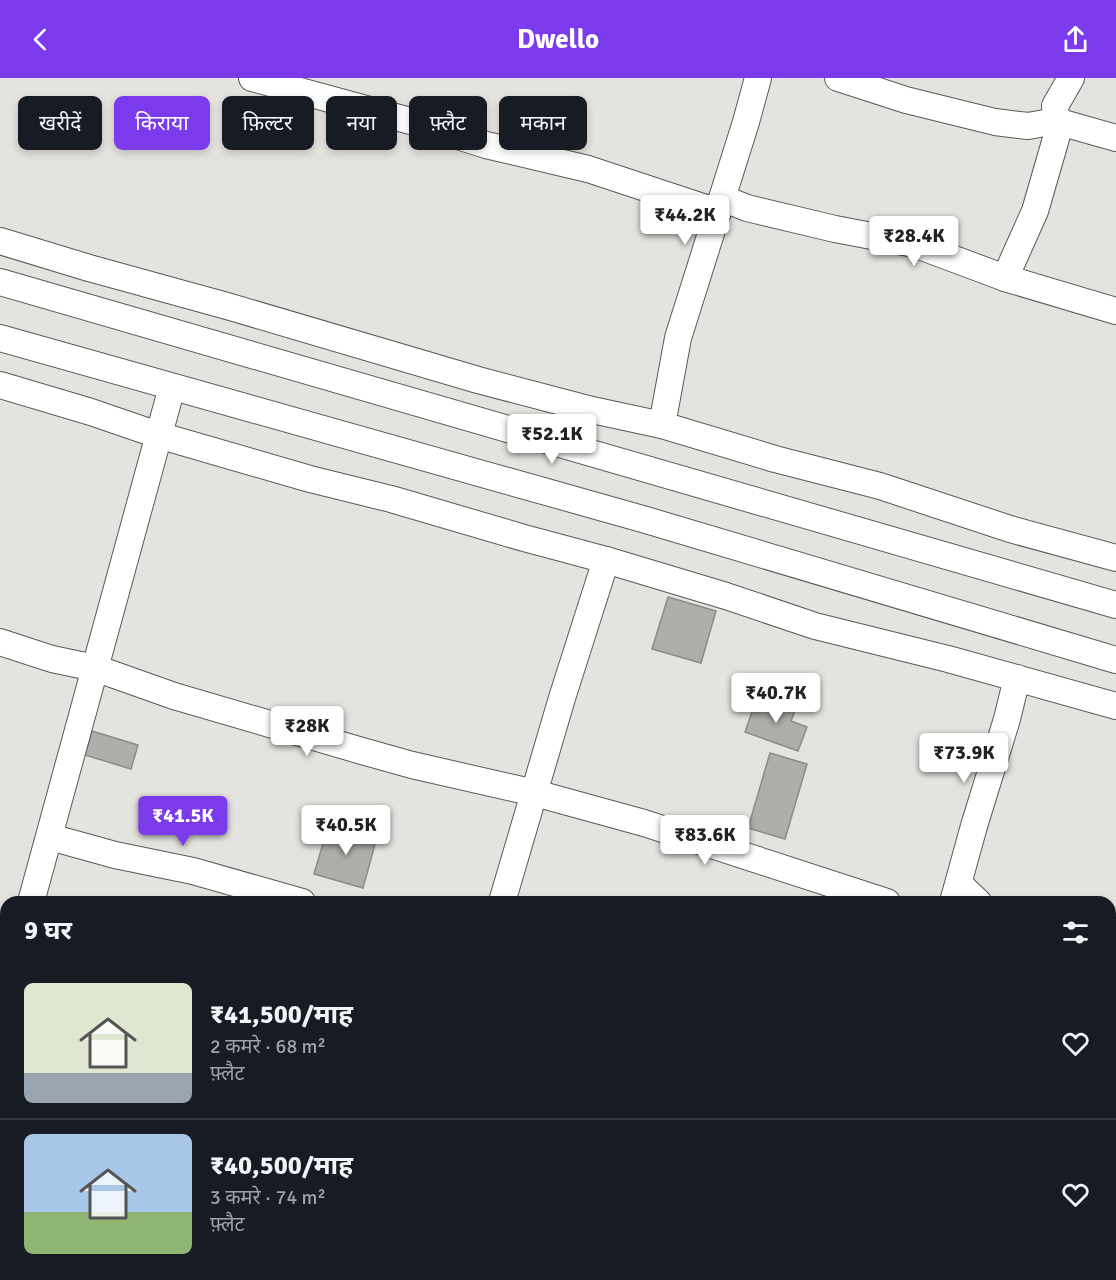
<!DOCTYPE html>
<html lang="hi">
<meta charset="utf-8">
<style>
body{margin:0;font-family:Signika,"Noto Sans Devanagari",sans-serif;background:#242831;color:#f1f3f6;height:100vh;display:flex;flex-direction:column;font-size:22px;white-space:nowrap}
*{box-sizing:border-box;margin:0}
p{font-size:20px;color:#9ea1a6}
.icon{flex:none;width:33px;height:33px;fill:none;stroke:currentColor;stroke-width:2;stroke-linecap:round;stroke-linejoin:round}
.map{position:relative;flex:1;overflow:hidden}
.side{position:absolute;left:0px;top:818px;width:1116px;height:386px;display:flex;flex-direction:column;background:#171b24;border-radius:18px 18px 0 0;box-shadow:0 3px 9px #0003}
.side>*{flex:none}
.hud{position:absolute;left:18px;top:18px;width:600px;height:54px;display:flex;gap:12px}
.price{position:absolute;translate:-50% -51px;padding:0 14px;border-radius:6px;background:#fff;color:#222;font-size:20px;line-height:39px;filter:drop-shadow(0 2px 3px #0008)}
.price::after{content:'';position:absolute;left:50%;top:36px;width:18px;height:14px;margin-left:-9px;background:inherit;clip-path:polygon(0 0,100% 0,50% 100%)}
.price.current{background:#7c3aed;color:#fff}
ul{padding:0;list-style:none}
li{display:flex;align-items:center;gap:18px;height:150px;padding:0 24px}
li+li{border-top:2px solid #363941}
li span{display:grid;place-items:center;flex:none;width:168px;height:120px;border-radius:9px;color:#555}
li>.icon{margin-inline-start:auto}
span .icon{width:72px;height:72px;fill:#fffc;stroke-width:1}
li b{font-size:26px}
h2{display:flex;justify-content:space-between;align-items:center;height:72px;padding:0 24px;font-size:26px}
.tag{padding:0 21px;border-radius:9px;background:#171b24;box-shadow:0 3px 9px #0003;font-size:21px;line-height:54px}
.tag.current{background:#7c3aed;color:#fff}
header{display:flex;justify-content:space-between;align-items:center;height:78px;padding:0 24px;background:#7c3aed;color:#fff;font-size:27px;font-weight:800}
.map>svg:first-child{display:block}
.building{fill:#b0aeab;stroke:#8d8b88;stroke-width:1.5}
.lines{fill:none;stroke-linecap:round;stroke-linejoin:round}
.minor-casing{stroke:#5b5956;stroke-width:28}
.minor{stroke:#fff;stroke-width:26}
</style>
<header><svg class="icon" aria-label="back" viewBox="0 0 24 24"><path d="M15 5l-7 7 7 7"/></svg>Dwello<svg class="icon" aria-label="share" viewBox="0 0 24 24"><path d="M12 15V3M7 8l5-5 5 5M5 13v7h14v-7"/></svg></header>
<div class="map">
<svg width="1116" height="1202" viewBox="0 0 1116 1202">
<rect width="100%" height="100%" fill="#e5e3df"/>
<g class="building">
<path d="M668,519L716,533L701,585L652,571Z"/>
<path d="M758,617L796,630L791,643L807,649L798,673L745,654Z"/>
<path d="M92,653L138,667L131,691L85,677Z"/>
<path d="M770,675L807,686L785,761L748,750Z"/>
<path d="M329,745L377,759L363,810L314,796Z"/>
</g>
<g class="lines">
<defs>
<g id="minor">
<path d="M252,0L414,44L486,67L588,91L718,134"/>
<path d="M838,0L906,22L995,44L1028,48L1056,43L1116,60"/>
<path d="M722,120L747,130L835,151L914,166L1005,200L1116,233"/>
<path d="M0,163L89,190L227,228L478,302L592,332L662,347L775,381L880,408L1010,451L1116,480"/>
<path d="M1005,200L1035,133L1057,57L1055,28L1071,0"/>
<path d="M0,204L1116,527"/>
<path d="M0,260L646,442L1116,582"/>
<path d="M0,307L91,334L158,357L310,401L391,421L524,460L606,482L726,518L815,548L948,581L1116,628"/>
<path d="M662,347L678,260L746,44L758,0"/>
<path d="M0,564L52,581L95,590L174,618L362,673L412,687L535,715L644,745L887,824"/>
<path d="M50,759L115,777L193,793L302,824"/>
<path d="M959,806L978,824"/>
<path d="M31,824L172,309"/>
<path d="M502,824L562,620L606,482"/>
<path d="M953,824L974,748L1007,641L1017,600"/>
<path d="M1110,879L1116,881"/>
<path d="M0,931L6,910"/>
<path d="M0,1096L6,1098"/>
<path d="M369,1197L384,1202"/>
<path d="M271,1202L272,1197"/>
<path d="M681,1202L682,1197"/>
</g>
</defs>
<use href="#minor" class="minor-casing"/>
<use href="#minor" class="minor"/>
</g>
</svg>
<b class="price" style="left:685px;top:168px">₹44.2K</b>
<b class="price" style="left:914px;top:189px">₹28.4K</b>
<b class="price" style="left:552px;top:387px">₹52.1K</b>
<b class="price" style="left:776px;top:646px">₹40.7K</b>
<b class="price" style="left:307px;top:679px">₹28K</b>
<b class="price" style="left:964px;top:706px">₹73.9K</b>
<b class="price current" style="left:183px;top:769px">₹41.5K</b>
<b class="price" style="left:346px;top:778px">₹40.5K</b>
<b class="price" style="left:705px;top:788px">₹83.6K</b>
<div class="hud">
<a class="tag">खरीदें</a>
<a class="tag current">किराया</a>
<a class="tag">फ़िल्टर</a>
<a class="tag">नया</a>
<a class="tag">फ़्लैट</a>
<a class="tag">मकान</a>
</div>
<section class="side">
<h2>9 घर<svg class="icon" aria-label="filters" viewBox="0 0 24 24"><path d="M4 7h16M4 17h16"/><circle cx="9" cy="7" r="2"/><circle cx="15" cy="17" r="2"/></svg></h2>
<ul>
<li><span style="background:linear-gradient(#dfe7d0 75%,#9aa5b1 0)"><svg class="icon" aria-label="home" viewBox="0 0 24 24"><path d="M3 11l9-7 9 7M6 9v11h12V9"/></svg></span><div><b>₹41,500/माह</b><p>2 कमरे · 68 m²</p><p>फ़्लैट</p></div><svg class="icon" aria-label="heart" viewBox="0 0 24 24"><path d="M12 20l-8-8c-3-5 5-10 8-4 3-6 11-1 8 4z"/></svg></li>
<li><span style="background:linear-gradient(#a9c7e8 65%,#8fb573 0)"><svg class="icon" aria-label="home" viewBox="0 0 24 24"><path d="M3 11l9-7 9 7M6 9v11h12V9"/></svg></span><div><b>₹40,500/माह</b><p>3 कमरे · 74 m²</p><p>फ़्लैट</p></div><svg class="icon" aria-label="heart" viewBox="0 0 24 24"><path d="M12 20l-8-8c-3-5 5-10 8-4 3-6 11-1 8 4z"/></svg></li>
</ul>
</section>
</div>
